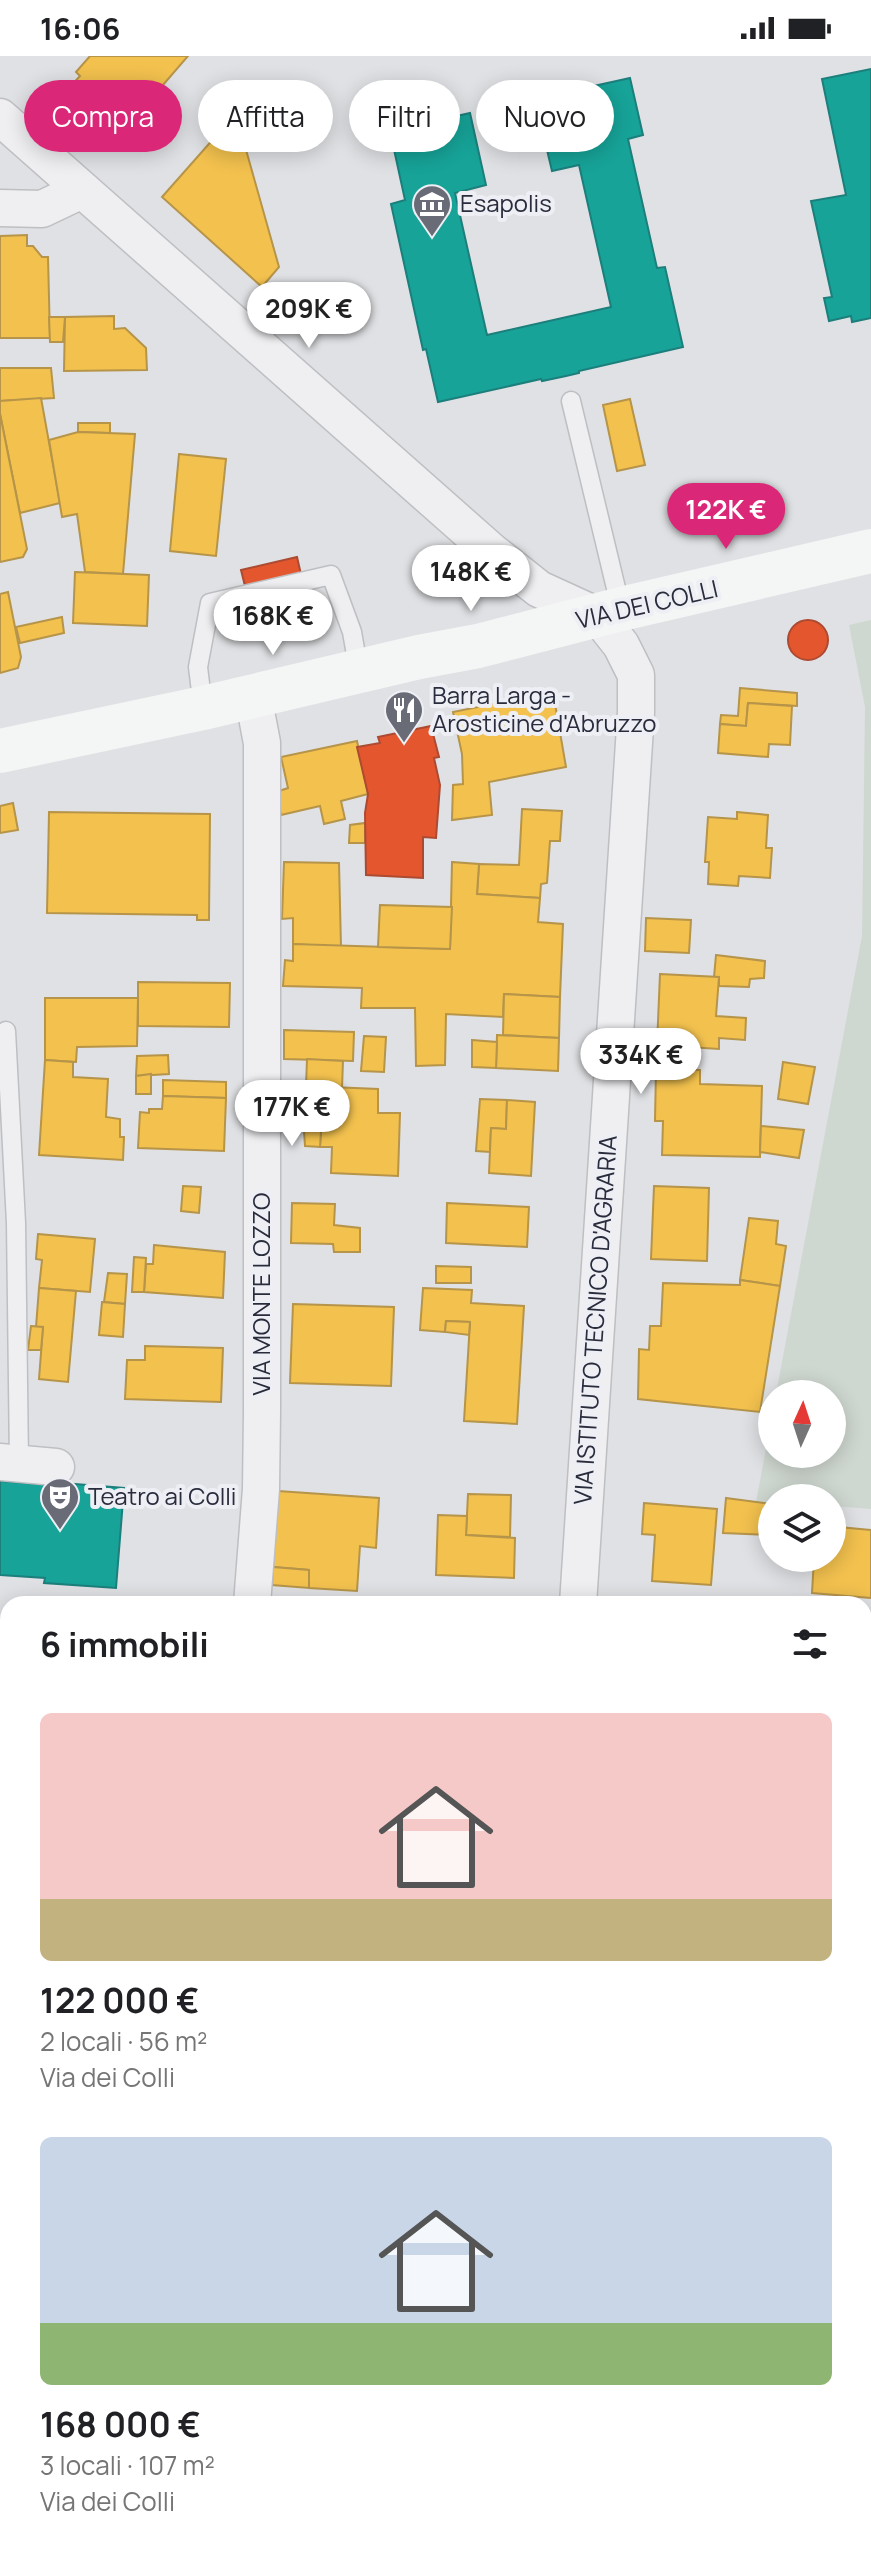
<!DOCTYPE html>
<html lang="it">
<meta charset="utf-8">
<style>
body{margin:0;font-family:Manrope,sans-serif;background:#f6f6f6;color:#202124;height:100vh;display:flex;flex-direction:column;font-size:30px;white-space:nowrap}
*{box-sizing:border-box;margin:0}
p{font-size:26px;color:#757577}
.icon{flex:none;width:44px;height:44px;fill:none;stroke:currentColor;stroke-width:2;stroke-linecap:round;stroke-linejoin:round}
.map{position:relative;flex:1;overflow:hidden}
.details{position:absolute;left:0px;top:1540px;width:872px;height:962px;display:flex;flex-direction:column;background:#fff;border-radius:24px 24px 0 0;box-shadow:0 4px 20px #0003}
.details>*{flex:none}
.guide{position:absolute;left:24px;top:24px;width:824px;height:72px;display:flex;gap:16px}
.needle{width:52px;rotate:3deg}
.fabs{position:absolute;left:758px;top:1324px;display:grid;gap:16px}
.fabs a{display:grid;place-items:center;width:88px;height:88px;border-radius:50%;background:#fff;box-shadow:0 4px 20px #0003;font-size:40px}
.price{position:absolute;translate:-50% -68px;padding:0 18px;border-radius:28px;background:#fff;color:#222;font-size:26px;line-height:52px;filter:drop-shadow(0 2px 4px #0008)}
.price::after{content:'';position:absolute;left:50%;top:48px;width:24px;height:18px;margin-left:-12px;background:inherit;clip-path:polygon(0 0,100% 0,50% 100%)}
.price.on{background:#db2777;color:#fff}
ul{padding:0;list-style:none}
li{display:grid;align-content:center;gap:16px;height:424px;padding:0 40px}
li span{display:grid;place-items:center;height:248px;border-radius:12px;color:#555}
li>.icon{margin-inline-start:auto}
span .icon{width:144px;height:144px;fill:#fffc;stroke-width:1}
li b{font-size:34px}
h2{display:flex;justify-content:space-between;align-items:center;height:96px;padding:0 40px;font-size:34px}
.tag{padding:0 28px;border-radius:36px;background:#fff;box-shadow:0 4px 20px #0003;font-size:28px;line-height:72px}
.tag.on{background:#db2777;color:#fff}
.status{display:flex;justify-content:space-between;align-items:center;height:56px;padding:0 40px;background:#fff;direction:ltr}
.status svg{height:22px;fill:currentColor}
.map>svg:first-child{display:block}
.green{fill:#cfd8d0}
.homes{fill:#f2c14e;stroke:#b69449;stroke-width:2}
.shops{fill:#e4572e;stroke:#ac4a32;stroke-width:2}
.public{fill:#17a398;stroke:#1c7f7c;stroke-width:2}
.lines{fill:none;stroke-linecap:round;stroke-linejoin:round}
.lane-casing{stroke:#bebfc2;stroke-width:21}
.street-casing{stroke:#bebfc2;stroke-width:39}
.lane{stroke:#efeff2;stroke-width:18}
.street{stroke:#efeff2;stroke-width:36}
.secondary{stroke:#f4f5f5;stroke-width:44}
.labels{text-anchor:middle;stroke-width:8;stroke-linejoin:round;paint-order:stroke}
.poi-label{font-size:24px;fill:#292c3c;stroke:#eeeff4;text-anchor:start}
.street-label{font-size:24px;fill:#292c3c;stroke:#eeeff4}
</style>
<div class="status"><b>16:06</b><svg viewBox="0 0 49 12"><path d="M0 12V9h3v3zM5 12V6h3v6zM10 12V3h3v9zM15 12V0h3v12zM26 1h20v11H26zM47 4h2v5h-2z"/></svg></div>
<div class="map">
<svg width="871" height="2501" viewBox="0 0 871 2501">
<rect width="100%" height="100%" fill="#e0e1e4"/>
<g class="green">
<path d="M871,564V1453L832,1450V1442H772V1447L756,1446L772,1361V1398H832V1338H776L862,880L865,651L849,569Z"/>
<path d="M0,1717L8,1718V2011L0,2009Z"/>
</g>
<g class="homes">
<path d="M90,0H188L156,37L158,39L112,91L58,44L80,20L76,16Z"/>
<path d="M230,64L241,76L279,211L262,231L162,141Z"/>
<path d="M27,179V190H33L42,201H48L50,282H0V180Z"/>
<path d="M114,260V273L125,272L146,292L147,314L64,315L65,261Z"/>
<path d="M49,261H65L63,286H50Z"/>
<path d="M0,312H51L54,342L0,345Z"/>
<path d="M41,342L60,447L20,457L0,358V345Z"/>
<path d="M630,343L645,409L617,415L603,349Z"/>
<path d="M0,358L27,493L23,501L0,506Z"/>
<path d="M78,367H110V377L78,376Z"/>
<path d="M78,376L135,378L123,518L85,516L77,458L62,461L49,384Z"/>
<path d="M179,398L226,403L216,500L170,495Z"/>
<path d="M75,516L149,519L147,570L73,567Z"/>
<path d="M8,536L21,601L18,612L0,617V538Z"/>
<path d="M62,561L64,577L20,587L16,571Z"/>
<path d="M740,632L797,637V650L748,647L746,670L720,668L721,659L738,660Z"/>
<path d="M553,636L566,711L489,726L492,759L452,764L453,729L463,728L462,698L453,656Z"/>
<path d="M748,647L792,650L790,689L769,688L768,701L718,697L720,668L746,670Z"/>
<path d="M357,685L368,738L341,745L345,763L324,768L320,750L281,759L276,736L288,732L281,701Z"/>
<path d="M13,747L18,774L0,777V750Z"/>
<path d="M522,753L562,755L560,785H550L547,827L541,828L540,842L477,838L479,808L519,809Z"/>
<path d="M49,756L210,758L209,864H197V859L47,857Z"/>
<path d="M737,756L768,759L766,792H772L770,822L739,820L738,830L708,828L709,806H705L708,761L737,763Z"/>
<path d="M365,767V787H349L350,769Z"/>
<path d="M284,806L339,807L341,891L293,888V862L282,863Z"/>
<path d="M452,806L479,808L477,838L540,842L538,866L563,868L560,941L504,938L503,961L446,958L445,1009L416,1010L415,952H361L362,932L283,930L285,904L293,905V888L450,893Z"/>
<path d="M380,849L452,851L450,893L378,891Z"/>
<path d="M646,862L691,864L689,897L645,895Z"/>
<path d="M716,899L765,905L764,922L750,923L749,931L719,930V921H714Z"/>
<path d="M660,918L719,921L716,960L746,962L745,984L719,982V993L657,989Z"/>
<path d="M138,926L230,927L229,971L138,970Z"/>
<path d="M504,938L560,941L559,982L503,979Z"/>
<path d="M45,942H138L137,990L77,991L76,1006L45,1004Z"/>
<path d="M284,974L354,976L353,1005L284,1003Z"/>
<path d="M497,979L559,982L558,1015L496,1012Z"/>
<path d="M364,980L386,981L384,1016L361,1015Z"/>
<path d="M472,984L497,986L496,1012L472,1011Z"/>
<path d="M168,999L169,1018L136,1020L137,1000Z"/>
<path d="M307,1003L343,1005L342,1032L306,1030Z"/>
<path d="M45,1004L73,1006V1021L108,1023L106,1061L120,1063V1081H124L123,1104L39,1099Z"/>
<path d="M783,1006L815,1011L808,1048L778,1043Z"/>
<path d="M656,1013L700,1014V1028L762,1030L760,1101L662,1099L663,1065H655Z"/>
<path d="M151,1018V1038H136V1020Z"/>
<path d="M163,1024L226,1026V1042L163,1040Z"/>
<path d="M307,1030L378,1033V1057H400L398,1120L331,1117L332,1091H320L321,1075L278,1074L279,1046H307Z"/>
<path d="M163,1040L226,1042L224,1095L138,1092L140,1056L149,1057V1053H162Z"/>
<path d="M480,1043L507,1044L506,1073L491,1072L490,1096L476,1095Z"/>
<path d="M507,1044L535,1046L531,1120L489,1117L491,1072L506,1073Z"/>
<path d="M761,1070L804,1074L799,1102L760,1096Z"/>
<path d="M304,1075H321L320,1091L305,1090Z"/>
<path d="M183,1130L201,1131L199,1157L181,1155Z"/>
<path d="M654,1130L709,1132L707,1205L651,1203Z"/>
<path d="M292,1147L335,1148L334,1169L360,1172V1196H334L333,1188L291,1187Z"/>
<path d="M447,1147L529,1151L527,1191L446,1187Z"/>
<path d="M749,1162L778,1165L776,1188L786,1190L780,1230L740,1224Z"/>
<path d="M38,1178L95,1183L90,1236L39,1232L42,1204L36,1203Z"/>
<path d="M154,1189L225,1196L223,1242L144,1236L146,1208H153Z"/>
<path d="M134,1201L146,1202L144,1236H132Z"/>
<path d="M436,1210L471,1211V1227H436Z"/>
<path d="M108,1217L127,1218L125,1248L104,1246Z"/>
<path d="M740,1224L780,1230L760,1356L638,1343L639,1293L649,1294L650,1270H661L663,1227L740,1229Z"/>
<path d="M39,1232L76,1235L68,1326L39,1323L43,1271H36Z"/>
<path d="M423,1232L472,1234L471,1247L524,1250L517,1368L464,1365L470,1266L446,1265L445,1276L420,1274Z"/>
<path d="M102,1246L125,1248L123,1281L99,1279Z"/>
<path d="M293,1248L394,1251L391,1330L290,1327Z"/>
<path d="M446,1265L470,1266L469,1279L445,1276Z"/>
<path d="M31,1270L43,1271L41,1294H28Z"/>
<path d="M145,1290L223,1292L221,1346L125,1343L127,1304H145Z"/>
<path d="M278,1435L379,1442L376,1492L360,1490L357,1535L309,1532V1514L273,1511Z"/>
<path d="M468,1438L511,1439L510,1481L466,1479Z"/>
<path d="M726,1442L772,1448V1479L723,1477Z"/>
<path d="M644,1447L717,1453L711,1529L652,1525L655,1479L642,1478Z"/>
<path d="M832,1455L839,1456V1471L871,1474V1542L812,1537L814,1502H832Z"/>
<path d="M438,1459L467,1460L466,1479L515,1482L514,1522L436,1519Z"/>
<path d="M273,1511L309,1514V1532L272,1529Z"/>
<path d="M866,1727H871V1783L864,1782Z"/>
<path d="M864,1823L871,1824V1894L864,1893Z"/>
<rect x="864" y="1938" width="7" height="68"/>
<path d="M0,2029L8,2030V2089L0,2087Z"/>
<path d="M864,2053L871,2054L869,2119H864Z"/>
<path d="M864,2136L871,2137V2178L864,2177Z"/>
<path d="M864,2231L871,2232V2298L864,2297Z"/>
<path d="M864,2417L871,2418L867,2454H864Z"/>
<path d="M8,2440V2494H80L79,2501H0Z"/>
<path d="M160,2494H237L241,2495L240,2501H159Z"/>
<path d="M367,2494H382L427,2501H366Z"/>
</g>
<g class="shops">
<path d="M297,501L309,553L254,566L241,514Z"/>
<circle cx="808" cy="584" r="20"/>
<path d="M431,670L439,701L434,702L440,729L436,782L423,781V822L366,819L365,757L368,738L357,691L380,687L378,681Z"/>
</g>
<g class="public">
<path d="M871,13V262L852,266L851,260L829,265L824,242L832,241L811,145L846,139L822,23Z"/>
<path d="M630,22L643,79L628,83L657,212L665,211L683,291L579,315V317L566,320L542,325L541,323L438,346L426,293L423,294L391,148L405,144L390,75L470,57L486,129L455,137L487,279L611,251L579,109L552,115L535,43Z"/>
<path d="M0,1425L51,1429V1426L124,1432L116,1532L44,1527L45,1522L0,1519Z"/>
</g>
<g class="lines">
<defs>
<g id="lane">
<path d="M571,345L621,553"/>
<path d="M203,652L198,611L210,547L331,519L352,576L359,616"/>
<path d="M6,975L16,1167L19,1407"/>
</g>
<g id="street">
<path d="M0,61L491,495L539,533L598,560L621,589L636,619V656L578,1548"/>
<path d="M0,152L42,153L82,134"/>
<path d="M0,1406L56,1411"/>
<path d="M252,1548L261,1433L262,1356V687L253,640"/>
<path d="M0,2209L8,2211"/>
<path d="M524,2501V2494"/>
</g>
</defs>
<use href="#lane" class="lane-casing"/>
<use href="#street" class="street-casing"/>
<use href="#lane" class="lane"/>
<use href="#street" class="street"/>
<path class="secondary" d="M0,695L203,652L419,601L478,590L621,553L871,495"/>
</g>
<defs>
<symbol id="museum-pin" viewBox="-11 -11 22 30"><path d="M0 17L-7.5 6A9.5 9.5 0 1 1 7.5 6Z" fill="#696b77" stroke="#eeeff4"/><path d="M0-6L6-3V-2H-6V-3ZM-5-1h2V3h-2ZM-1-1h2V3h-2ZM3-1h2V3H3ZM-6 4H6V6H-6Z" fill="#fff"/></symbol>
<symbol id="restaurant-pin" viewBox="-11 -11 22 30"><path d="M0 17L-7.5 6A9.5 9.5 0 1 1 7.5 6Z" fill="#696b77" stroke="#eeeff4"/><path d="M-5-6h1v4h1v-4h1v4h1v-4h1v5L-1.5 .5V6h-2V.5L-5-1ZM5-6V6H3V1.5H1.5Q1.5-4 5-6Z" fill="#fff"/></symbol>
<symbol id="theatre-pin" viewBox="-11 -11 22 30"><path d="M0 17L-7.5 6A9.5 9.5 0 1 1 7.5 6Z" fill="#696b77" stroke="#eeeff4"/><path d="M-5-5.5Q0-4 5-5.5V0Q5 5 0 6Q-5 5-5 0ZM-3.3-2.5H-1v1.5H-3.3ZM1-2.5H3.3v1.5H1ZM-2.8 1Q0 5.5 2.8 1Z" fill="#fff"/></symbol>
</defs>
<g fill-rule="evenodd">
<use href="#museum-pin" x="410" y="126" width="44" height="60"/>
<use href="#restaurant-pin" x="382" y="632" width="44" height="60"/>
<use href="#theatre-pin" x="38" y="1419" width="44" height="60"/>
</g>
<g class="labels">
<g class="poi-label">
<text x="460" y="156">Esapolis</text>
<text x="432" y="648">Barra Larga -<tspan x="432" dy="28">Arosticine d'Abruzzo</tspan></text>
<text x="88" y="1449">Teatro ai Colli</text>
</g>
<g class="street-label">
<text transform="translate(647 549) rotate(-13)" y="8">VIA DEI COLLI</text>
<text transform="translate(262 1238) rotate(-90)" y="8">VIA MONTE LOZZO</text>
<text transform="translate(596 1264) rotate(-86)" y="8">VIA ISTITUTO TECNICO D'AGRARIA</text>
</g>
</g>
</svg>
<div class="fabs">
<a><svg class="needle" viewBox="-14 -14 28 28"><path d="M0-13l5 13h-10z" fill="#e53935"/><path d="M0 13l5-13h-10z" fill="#757577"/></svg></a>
<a><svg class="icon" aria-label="layers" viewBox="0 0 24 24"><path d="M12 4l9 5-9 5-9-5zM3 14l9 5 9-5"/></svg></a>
</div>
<b class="price" style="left:309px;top:294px">209K €</b>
<b class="price on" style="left:726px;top:495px">122K €</b>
<b class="price" style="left:471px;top:557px">148K €</b>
<b class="price" style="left:273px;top:601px">168K €</b>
<b class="price" style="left:641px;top:1040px">334K €</b>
<b class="price" style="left:292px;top:1092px">177K €</b>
<div class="guide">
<a class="tag on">Compra</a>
<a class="tag">Affitta</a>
<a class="tag">Filtri</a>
<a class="tag">Nuovo</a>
</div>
<section class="details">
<h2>6 immobili<svg class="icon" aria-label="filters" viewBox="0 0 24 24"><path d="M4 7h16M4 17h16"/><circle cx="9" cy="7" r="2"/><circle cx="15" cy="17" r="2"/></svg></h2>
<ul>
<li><span style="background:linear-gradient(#f6c9c9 75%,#c2b280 0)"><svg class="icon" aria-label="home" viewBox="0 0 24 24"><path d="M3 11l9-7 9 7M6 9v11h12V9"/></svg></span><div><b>122 000 €</b><p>2 locali · 56 m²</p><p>Via dei Colli</p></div></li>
<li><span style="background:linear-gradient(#c9d6e8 75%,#8fb573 0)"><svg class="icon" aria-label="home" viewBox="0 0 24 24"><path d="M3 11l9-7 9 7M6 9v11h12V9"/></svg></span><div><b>168 000 €</b><p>3 locali · 107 m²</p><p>Via dei Colli</p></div></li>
</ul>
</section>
</div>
